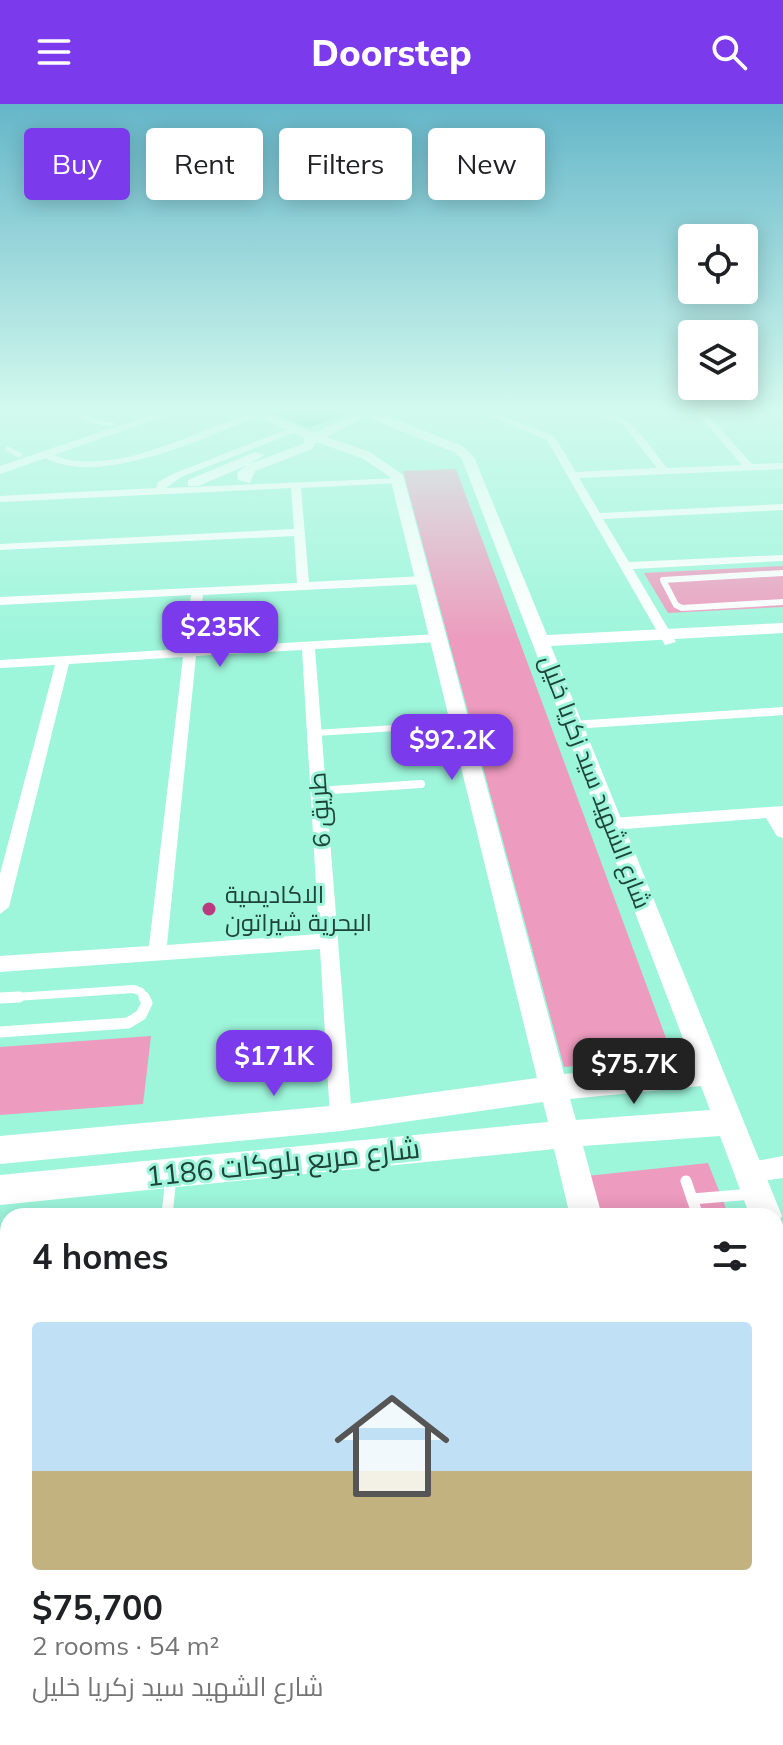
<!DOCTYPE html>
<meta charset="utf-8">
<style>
body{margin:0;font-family:Mulish,Cairo,sans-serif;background:#f6f6f6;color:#202124;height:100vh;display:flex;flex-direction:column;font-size:30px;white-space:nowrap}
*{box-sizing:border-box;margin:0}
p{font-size:26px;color:#757577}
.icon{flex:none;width:44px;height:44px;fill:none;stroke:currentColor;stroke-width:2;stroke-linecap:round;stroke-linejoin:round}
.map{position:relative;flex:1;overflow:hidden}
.side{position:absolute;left:0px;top:1104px;width:784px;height:538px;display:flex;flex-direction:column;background:#fff;border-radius:24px 24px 0 0;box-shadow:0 4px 20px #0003}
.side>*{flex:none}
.top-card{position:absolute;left:24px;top:24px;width:736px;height:72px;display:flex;gap:16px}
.buttons{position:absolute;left:678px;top:120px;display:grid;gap:16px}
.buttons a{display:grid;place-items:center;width:80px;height:80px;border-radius:8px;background:#fff;box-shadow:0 4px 20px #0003;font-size:40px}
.price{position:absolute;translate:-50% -68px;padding:0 18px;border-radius:16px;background:#7c3aed;color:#fff;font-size:26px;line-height:52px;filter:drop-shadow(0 2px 4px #0008)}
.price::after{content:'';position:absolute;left:50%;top:48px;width:24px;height:18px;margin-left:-12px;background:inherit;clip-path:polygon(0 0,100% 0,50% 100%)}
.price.on{background:#222;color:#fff}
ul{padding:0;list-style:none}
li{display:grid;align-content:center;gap:16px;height:424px;padding:0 32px}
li+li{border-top:2px solid #e0e0e0}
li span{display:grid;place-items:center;height:248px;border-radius:8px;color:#555}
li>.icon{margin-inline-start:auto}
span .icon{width:144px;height:144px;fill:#fffc;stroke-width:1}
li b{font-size:34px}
h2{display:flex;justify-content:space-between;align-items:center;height:96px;padding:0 32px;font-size:34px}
.chip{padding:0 28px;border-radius:8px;background:#fff;box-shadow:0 4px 20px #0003;font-size:28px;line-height:72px}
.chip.on{background:#7c3aed;color:#fff}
header{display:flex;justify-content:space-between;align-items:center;height:104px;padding:0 32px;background:#7c3aed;color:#fff;font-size:36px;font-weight:800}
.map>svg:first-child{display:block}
.green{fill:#ed9bbe}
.building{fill:#2fdeb7}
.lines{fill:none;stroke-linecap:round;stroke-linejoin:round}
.service-far4{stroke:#fff;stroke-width:5}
.service-far3{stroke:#fff;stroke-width:6}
.service-far2{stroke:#fff;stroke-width:8}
.service-far1{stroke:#fff;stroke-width:11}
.service{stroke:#fff;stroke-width:14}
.minor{fill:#fff;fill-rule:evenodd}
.tertiary{fill:#fff;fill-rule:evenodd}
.poi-dot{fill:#bd397d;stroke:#9df5da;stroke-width:3}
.labels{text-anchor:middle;stroke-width:6;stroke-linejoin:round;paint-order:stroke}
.street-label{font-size:24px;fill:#1e4338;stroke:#9df5da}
.poi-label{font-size:24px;fill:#1e4338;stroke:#9df5da;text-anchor:start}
.near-street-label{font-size:28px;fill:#1e4338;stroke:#9df5da}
</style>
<header><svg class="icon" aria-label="menu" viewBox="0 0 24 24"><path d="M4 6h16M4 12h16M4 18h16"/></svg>Doorstep<svg class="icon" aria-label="search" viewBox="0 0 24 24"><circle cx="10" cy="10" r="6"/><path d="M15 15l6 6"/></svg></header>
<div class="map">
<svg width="783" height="1641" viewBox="0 0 783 1641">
<rect width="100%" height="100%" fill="#9df5da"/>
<g class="green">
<path d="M456,365L673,953L564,963L403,367Z"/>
<path d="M783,462V503L668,509L644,469Z"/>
<path d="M151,932L143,1000L0,1011V943Z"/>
<path d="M708,1059L729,1112H596L587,1072Z"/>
<path d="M776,1230L783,1248V1641H722L721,1634H776Z"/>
</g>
<path class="building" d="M267,307H351V308L309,324Z"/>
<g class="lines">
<g class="service-far4">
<path d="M74,307L94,317L112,320"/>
<path d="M8,345L19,351"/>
</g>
<g class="service-far3">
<path d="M783,469L663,476L676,501L682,504L783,498"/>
<path d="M315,629L412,623"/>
</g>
<g class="service-far2">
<path d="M318,687L421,680"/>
<path d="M0,894L134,885L141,888L145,895"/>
</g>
<g class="service-far1">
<path d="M0,894L19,893"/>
<path d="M0,928L128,919L141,911L147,899L144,893"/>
<path d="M686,1077L698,1112"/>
<path d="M692,1095L752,1090"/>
<path d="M167,1112L171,1072"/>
</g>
<path class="service" d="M776,1342L783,1362"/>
<g class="minor">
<path d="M257,307L260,312C205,333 96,387 40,351L45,348C53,350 61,354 69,356C133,366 198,325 257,307Z"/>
<path d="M477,307H489L554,332L576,368L657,364L622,319L592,307C632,307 644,336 667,364L742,361L695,307H704L752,360L783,359V365L579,374L600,409L783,400V406L603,415L629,458L783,451V457L633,465L676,538L665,541L547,336Z"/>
<path d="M776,307H783V313Z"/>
<path d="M293,323L296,328L181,373L166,384L402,374L403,376L398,379L301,384L309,478L424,472L430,476L424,480L203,491L197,544L438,530L444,534L438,538L315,545L352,1014L349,1021L341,1024L333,1021L330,1014L320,845L0,868V852L149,842L183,553L69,560L9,803L0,810V770L55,561L0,564V556L184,545L191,491L0,501V493L297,479L294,432L0,446V440L294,425L291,384L0,398V392L156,384L158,378L175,369ZM302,546L319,830L167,841L196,552Z"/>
<path d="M783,603V611L573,625L566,621L573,617Z"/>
<path d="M783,702V734L777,732L766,714L612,726L604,720L612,714Z"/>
<path d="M783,1052V1074L748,1079L740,1076L737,1068L740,1060Z"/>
<path d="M8,1420V1451L0,1455V1424Z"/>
<path d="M298,1634H396V1641H296Z"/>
</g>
<g class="tertiary">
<path d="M162,307H179L0,370V362Z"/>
<path d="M244,307H259L314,329L357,309L355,307H376L462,342L474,353L547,531L783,519V529L551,542L782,1112L776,1123L783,1126V1173L776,1170V1112H750L720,1032L583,1042L602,1112H570L554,1045L0,1101V1071L548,1018L543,998L341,1027L0,1060V1032L341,1001L537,974L390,373L362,354L316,338L312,345L255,367L250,379L238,376L237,369L245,362L198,382H188V376L255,348L265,351L249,360L303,340L305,334ZM366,313L454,348L462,355L692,958L564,970L403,371L370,348L326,333ZM701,982L710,1006L576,1016L570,995Z"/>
<path d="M696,1634H740L742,1641H698Z"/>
</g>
</g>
<linearGradient id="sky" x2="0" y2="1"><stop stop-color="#65b6c9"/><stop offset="0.57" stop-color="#d3faee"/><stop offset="1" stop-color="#d3faee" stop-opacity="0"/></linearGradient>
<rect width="783" height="537" fill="url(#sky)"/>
<circle class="poi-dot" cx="209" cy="805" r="8"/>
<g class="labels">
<g class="street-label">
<text transform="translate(595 678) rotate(69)" y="8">شارع الشهيد سيد زكريا خليل</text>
<text transform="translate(320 706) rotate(-94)" y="8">طريق 6</text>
</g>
<g class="poi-label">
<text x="225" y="799">الاكاديمية<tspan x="225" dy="28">البحرية شيراتون</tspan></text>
</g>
<g class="near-street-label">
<text transform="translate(283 1058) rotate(-6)" y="10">شارع مربع بلوكات 1186</text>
</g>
</g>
</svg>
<div class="buttons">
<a><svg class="icon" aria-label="locate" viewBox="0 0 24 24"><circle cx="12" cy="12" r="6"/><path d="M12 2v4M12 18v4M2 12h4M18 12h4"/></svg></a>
<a><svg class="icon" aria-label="layers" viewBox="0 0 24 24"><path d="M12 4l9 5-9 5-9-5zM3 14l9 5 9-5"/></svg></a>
</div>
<b class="price" style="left:220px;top:565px">$235K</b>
<b class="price" style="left:452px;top:678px">$92.2K</b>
<b class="price" style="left:274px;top:994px">$171K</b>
<b class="price on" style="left:634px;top:1002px">$75.7K</b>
<div class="top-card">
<a class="chip on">Buy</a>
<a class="chip">Rent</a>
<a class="chip">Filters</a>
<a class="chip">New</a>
</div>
<section class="side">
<h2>4 homes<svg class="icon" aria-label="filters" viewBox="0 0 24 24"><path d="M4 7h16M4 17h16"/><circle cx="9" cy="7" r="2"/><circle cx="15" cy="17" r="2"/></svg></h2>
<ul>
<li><span style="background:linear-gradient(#bfe0f5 60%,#c2b280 0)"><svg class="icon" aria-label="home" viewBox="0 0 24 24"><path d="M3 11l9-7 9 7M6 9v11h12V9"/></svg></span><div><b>$75,700</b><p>2 rooms · 54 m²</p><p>شارع الشهيد سيد زكريا خليل</p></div></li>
</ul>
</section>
</div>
